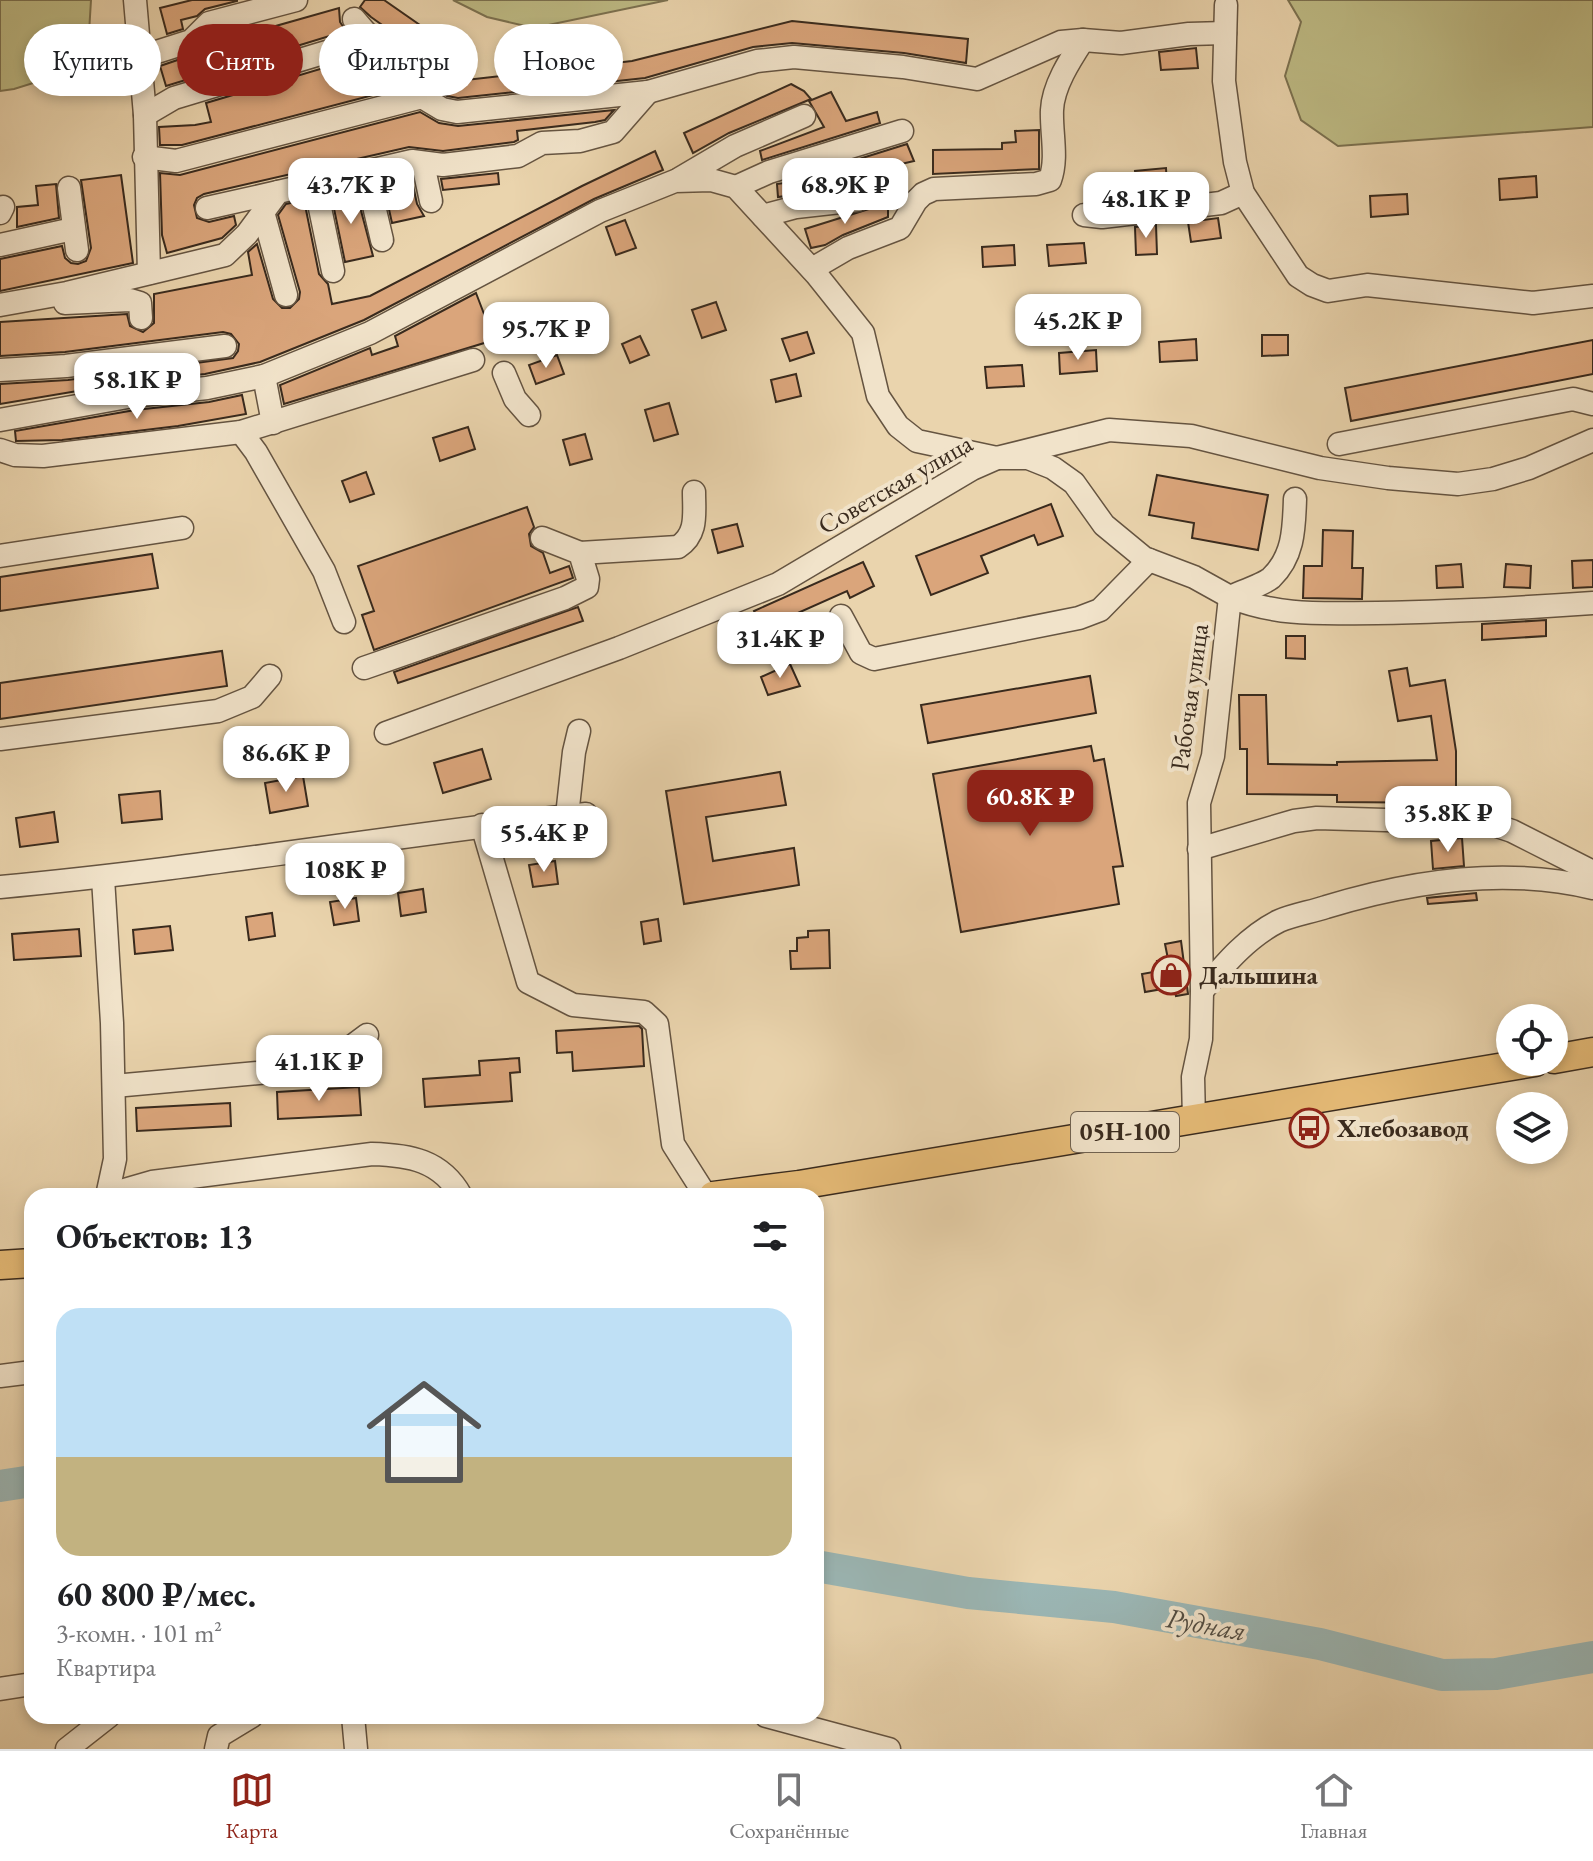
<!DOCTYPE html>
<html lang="ru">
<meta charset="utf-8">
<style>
body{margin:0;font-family:"EB Garamond",serif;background:#f6f6f6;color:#202124;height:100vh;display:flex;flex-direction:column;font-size:30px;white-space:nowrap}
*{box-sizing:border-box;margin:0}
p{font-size:26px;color:#757577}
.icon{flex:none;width:44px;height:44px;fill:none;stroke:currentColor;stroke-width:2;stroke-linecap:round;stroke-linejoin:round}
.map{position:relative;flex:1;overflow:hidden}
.sheet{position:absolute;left:24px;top:1188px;width:800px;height:536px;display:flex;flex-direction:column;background:#fff;border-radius:24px;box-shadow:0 4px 12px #0003}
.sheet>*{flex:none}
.hud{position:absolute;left:24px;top:24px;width:800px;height:72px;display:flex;gap:16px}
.tools{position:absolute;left:1496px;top:1004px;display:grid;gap:16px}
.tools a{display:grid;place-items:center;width:72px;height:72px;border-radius:50%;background:#fff;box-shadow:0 4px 12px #0003;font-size:40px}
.price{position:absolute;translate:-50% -68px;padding:0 18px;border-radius:16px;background:#fff;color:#222;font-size:26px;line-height:52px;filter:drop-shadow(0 2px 4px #0008)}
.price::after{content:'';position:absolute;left:50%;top:48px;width:24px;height:18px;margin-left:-12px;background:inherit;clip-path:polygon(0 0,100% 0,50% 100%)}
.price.on{background:#8f2418;color:#fff}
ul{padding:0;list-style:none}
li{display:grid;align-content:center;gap:16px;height:424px;padding:0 32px}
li+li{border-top:2px solid #e0e0e0}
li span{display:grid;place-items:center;height:248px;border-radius:24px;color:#555}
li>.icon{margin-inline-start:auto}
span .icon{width:144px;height:144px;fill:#fffc;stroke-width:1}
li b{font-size:34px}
h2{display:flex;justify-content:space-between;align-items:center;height:96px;padding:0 32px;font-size:34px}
.pill{padding:0 28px;border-radius:36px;background:#fff;box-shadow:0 4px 12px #0003;font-size:28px;line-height:72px}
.pill.on{background:#8f2418;color:#fff}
.menu{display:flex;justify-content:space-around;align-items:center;height:112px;border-top:2px solid #e0e0e0;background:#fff;font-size:22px;color:#757577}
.menu a{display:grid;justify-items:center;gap:4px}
.menu .on{color:#8f2418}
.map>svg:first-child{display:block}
.green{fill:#bebb85;stroke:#7c7251;stroke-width:2}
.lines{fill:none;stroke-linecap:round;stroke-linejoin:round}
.river{stroke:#9bb6b4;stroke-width:32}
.building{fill:#daa57b;stroke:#392a1d;stroke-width:2}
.minor-casing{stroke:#655441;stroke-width:25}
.major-casing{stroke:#392a1d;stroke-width:31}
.minor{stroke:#f1e3ca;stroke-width:22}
.major{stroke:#e5ba76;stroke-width:28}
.labels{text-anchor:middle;stroke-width:8;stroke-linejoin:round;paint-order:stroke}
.shield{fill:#f1e3ca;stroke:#706251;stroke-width:2}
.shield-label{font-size:24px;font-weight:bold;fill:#392a1d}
.street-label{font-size:26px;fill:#392a1d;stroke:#f1e3ca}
.poi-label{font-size:26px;font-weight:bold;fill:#392a1d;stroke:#f1e3ca;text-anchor:start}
.water-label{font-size:28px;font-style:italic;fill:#524d43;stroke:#f1e3ca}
</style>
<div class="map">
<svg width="1593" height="1749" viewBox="0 0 1593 1749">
<rect width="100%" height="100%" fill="#ead4ad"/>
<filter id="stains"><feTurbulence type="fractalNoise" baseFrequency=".0025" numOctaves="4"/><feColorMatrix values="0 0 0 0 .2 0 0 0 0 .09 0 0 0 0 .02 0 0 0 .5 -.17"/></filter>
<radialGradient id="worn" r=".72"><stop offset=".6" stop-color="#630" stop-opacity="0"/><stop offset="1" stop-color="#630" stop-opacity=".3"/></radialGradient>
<g class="green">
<path d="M0,0H91L89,33L56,76L14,89L0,91Z"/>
<path d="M453,0H668L534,28L487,17Z"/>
<path d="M1288,0H1593V127L1338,146L1301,120L1285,76L1301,22Z"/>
</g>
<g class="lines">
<g class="river">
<path d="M0,1486L32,1481"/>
<path d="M816,1566L968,1593L1114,1607L1320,1644L1442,1675L1496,1674L1593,1657"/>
</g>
</g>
<g class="building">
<path d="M192,0H237V1L205,9L197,16L181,20L183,29L167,34L160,8Z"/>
<path d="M365,0H384L450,46L437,64L371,17L360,7Z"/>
<path d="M339,8L340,22L346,31L166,86L160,66L195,54L205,46Z"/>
<path d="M792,21L968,39L966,63L904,53L792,43L753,47L645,78L458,98L447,96L429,85L419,83L182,145H160L159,127L195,125L211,122L206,103L357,58L362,77L400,68L435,73L457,81L632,61Z"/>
<path d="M1196,48L1198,68L1161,70L1159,52Z"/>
<path d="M791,84L804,91L811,99L729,133L693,153L684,133Z"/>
<path d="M831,92L846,121L877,112L880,123L762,160L760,151L824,127L809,101Z"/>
<path d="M614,110L605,120L595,122L517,131L518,140L514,142L443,151L409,147L204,194L197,198L194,205L197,218L209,222L234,216L236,225L222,238L167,253L162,235L160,173L180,175L420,112L439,123L458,126Z"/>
<path d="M1039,130V169L933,174V150L1002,149V143L1016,142L1015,131Z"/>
<path d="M907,144L914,161L888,167V185L865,188L856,186L778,197L777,184L860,172L859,159Z"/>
<path d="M655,151L663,170L594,199L364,320L260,362L205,374L131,382L0,404V384L68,380L233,358L238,351L239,344L231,334L223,332L65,352L0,356V322L127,314L130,326L143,332L154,323V294L252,275L248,252L257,244L273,299L282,308H290L299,299L300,292L278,215L286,204L304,200L319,274L328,284L332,304L370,296L582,186Z"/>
<path d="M1166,168L1167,188L1137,191L1135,171Z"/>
<path d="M498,173L499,184L443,190L441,179Z"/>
<path d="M121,175L133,263L0,291V259L62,246L65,258L71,263L78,264L86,261L91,248L81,180Z"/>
<path d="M411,176L417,204L424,216L392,223L383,182Z"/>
<path d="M1536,176L1537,197L1500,200L1499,179Z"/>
<path d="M56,184L59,218L17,227V207L38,205L36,186Z"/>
<path d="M355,188L373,256L345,262L331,194Z"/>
<path d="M1407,194L1408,214L1371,217L1370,196Z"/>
<path d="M888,203V217L843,235L825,245L811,248L805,229Z"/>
<path d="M1218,218L1221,238L1191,242L1188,222Z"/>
<path d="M625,220L636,248L616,255L606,227Z"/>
<path d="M1156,225L1157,254L1136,255L1135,227Z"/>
<path d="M1084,243L1086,263L1049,266L1047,245Z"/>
<path d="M1014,245L1015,265L983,267L982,247Z"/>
<path d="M476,293L494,340L284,404L280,385L370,348L372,355L398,346L395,336Z"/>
<path d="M716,302L726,330L702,338L692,310Z"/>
<path d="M807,332L814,353L790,361L782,339Z"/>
<path d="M1262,335H1288V355L1262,356Z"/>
<path d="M640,336L649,355L630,363L622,344Z"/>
<path d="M1196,339L1197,360L1160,362L1159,342Z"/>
<path d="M1593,340V374L1351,421L1345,388Z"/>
<path d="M1096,350L1097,371L1060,374L1059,353Z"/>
<path d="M557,355L564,374L536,384L529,365Z"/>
<path d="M1022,365L1024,386L987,388L985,367Z"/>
<path d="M796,374L801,396L776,402L771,380Z"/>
<path d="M242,395L246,414L178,426L62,440L16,441L15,431L135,410L209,402Z"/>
<path d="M669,403L678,434L654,441L645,410Z"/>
<path d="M468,427L475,449L440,461L433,438Z"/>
<path d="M585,434L592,459L570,465L563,440Z"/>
<path d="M366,472L374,494L350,502L342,481Z"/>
<path d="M1157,475L1268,495L1258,550L1192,538L1194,523L1149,515Z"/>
<path d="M1051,504L1063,536L1038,545L1034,535L981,556L988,573L931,595L916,556Z"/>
<path d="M527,507L534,527L529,534L531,546L543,553L550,573L569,566L573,578L374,650L362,615L374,611L358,566Z"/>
<path d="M737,524L743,546L718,553L712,530Z"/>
<path d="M1323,530L1353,531L1352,568H1363L1362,599L1303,598L1304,566H1322Z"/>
<path d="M152,554L158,588L0,611V577Z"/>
<path d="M1593,560V587L1573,588L1572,561Z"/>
<path d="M863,562L874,586L850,598L847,591L782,620L788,633L768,642L754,611Z"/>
<path d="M1461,564L1463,587L1437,588L1436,566Z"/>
<path d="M1506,564L1531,566L1530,588L1504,587Z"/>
<path d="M578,607L583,621L398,683L394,672Z"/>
<path d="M1546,620V636L1482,640V624Z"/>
<path d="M1286,636H1305V659L1286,658Z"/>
<path d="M222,651L227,686L0,719V683Z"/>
<path d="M790,664L800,686L768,695L761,677Z"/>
<path d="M1407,668L1410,686L1445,680L1456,751V803L1337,802V795L1247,794V749H1240L1239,695H1266L1268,764L1337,765V762L1437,760L1431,716L1398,721L1389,671Z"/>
<path d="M1090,676L1096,713L928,743L921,705Z"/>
<path d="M1091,746L1094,761L1104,759L1123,866L1113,867L1119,904L961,932L933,774Z"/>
<path d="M482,749L491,779L443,793L434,763Z"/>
<path d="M780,772L786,805L706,817L713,861L794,848L799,885L684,904L666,791Z"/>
<path d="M303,776L308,806L270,813L265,783Z"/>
<path d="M160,791L162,819L122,823L119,795Z"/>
<path d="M54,812L58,842L20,847L16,818Z"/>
<path d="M1462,838L1464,866L1433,869L1431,841Z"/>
<path d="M555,861L558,884L533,887L529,865Z"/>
<path d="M423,889L426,912L401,916L398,893Z"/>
<path d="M1476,893L1477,900L1428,904L1427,898Z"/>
<path d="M356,898L359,921L334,925L330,902Z"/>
<path d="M272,913L275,936L249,940L246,917Z"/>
<path d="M658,919L661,941L644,944L641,922Z"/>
<path d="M170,926L173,950L135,954L133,930Z"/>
<path d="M79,929L81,956L14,960L12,934Z"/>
<path d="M829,930L830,968L791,969L790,951H797V938L808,937V931Z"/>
<path d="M1181,941L1188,994L1176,996L1174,987L1145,992L1142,974L1159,971L1157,961L1168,959L1165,944Z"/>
<path d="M639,1026L642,1029L644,1066L573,1071L572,1052L557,1053L556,1031Z"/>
<path d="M519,1058L520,1072L510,1073L512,1101L425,1107L423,1079L480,1075L479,1061Z"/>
<path d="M359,1087L361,1115L278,1119L277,1092Z"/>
<path d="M230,1103L231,1126L137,1131L136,1108Z"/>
</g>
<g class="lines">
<defs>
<g id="minor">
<path d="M135,0L145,115L149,273"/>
<path d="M1226,5L1224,81L1235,162L1243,193L1298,276L1312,285L1328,291L1367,285L1533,303L1593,296"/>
<path d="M354,19L366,33L399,53"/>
<path d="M141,57L191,41L209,23L296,0"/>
<path d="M145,115L174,98L353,44L366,33"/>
<path d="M144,157L176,161L422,97L442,109L457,112L648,92L757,61L794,57L903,67L977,79L1061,42L1083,40L1121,43L1189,34L1225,33"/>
<path d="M423,164L431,201"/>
<path d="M366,172L382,240"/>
<path d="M679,179L735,146L804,116"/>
<path d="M315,184L333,271"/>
<path d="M736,187L769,172L902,131"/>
<path d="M69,188L77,250"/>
<path d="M207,208L278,192"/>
<path d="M263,212L286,295"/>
<path d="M0,213L3,207"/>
<path d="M1084,215L1102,217L1221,203L1243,193"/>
<path d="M763,216L796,207L858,200"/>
<path d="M0,245L73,229"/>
<path d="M812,269L848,248L900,228L916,201L923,194L934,189L1036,184L1050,180C1058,158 1051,133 1052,110C1053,86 1070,60 1083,40"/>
<path d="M65,303L130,300L140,303L141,318"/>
<path d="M0,305L67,293L225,255L247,234L278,192L412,161L443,165L518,156L542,143L580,141L613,132L648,92"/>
<path d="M0,370L66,366L225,346"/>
<path d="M504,373L515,399L529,415"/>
<path d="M264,376L273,423"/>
<path d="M0,420L133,396L207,388L264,376L370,333L600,211L675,181L711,180L736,187L816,274L863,333L878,396L898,426L917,441L997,458H1028L1053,468L1074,483L1104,525L1144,558L1194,577L1230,597C1241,592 1264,584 1271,578C1294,556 1294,528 1295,499"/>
<path d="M241,432L256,452L324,571L344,622"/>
<path d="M1339,444L1573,399L1593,404"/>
<path d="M0,450L15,455L43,456L241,432L473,360"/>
<path d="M580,553L678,547C698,534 694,514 694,492"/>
<path d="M0,556L182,528"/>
<path d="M841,616L861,653L874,659L1079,618L1100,610L1149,560"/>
<path d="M364,668L565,598L587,587L588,579L580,553L542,538"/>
<path d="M386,733L619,648L778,584L972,469L997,458L1109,430L1191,436L1320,468L1388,478L1458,484L1493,479L1529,468L1593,440"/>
<path d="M0,739L218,711L252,697L270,676"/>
<path d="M567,816L574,752L579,731"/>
<path d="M482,825L528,982L573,1005L644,1012L657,1024L673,1144L706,1196"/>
<path d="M1199,849L1294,821L1317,818L1488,823L1512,831L1593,872"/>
<path d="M103,878L112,1023L115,1159L107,1196"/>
<path d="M0,887C196,869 390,836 586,814"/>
<path d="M1202,991C1224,965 1247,937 1279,921C1293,915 1311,912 1326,907C1411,881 1506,867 1593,888"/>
<path d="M114,1086L324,1067L367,1035"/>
<path d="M1194,1120L1193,1077L1201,1039L1202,991L1199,803L1213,756L1230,597C1281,617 1323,613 1377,613C1449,612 1521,608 1593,603"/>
<path d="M107,1195L152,1182L372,1154C409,1155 441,1160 461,1196"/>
<path d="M0,1376L32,1372"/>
<path d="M0,1689L32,1684"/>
<path d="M353,1716L356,1749"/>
<path d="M766,1716L889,1749"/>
<path d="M67,1749L109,1716"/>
<path d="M216,1749L219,1736L252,1716"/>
</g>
<g id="major">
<path d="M1554,1059L1593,1052"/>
<path d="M713,1196L799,1185L1535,1062"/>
<path d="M0,1265L32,1263"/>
</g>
</defs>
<use href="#minor" class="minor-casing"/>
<use href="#major" class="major-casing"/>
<use href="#minor" class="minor"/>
<use href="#major" class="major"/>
</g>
<defs>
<symbol id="shop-ring" viewBox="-11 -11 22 22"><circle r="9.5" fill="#f1e3ca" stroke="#8f2418" stroke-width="1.5"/><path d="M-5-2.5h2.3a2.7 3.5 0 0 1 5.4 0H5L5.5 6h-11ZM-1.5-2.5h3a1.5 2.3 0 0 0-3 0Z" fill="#8f2418"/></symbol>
<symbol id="bus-ring" viewBox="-11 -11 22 22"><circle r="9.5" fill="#f1e3ca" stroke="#8f2418" stroke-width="1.5"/><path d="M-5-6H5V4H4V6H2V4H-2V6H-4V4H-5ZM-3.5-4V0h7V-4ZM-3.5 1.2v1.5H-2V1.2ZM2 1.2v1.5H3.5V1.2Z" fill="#8f2418"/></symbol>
</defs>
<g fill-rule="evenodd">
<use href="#shop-ring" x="1149" y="953" width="44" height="44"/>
<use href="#bus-ring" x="1287" y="1106" width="44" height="44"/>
</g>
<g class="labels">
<rect class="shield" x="1071" y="1112" width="108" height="40" rx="6"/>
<g class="shield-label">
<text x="1125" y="1140">05Н-100</text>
</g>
<g class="street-label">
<text transform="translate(895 484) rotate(-30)" y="9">Советская улица</text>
<text transform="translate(1189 697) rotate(-82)" y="9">Рабочая улица</text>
</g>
<g class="poi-label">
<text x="1199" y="984">Дальшина</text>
<text x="1337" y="1137">Хлебозавод</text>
</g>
<g class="water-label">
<text transform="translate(1206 1624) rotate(10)" y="10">Рудная</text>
</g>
</g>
<rect width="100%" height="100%" filter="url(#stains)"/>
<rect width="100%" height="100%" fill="url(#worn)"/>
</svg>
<div class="tools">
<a><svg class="icon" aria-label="locate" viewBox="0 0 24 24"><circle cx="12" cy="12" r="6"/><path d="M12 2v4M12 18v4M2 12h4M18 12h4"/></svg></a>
<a><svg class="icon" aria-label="layers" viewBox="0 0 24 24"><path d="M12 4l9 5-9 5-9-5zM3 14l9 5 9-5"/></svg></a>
</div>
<b class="price" style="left:351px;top:226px">43.7K ₽</b>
<b class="price" style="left:845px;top:226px">68.9K ₽</b>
<b class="price" style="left:1146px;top:240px">48.1K ₽</b>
<b class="price" style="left:1078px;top:362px">45.2K ₽</b>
<b class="price" style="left:546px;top:370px">95.7K ₽</b>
<b class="price" style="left:137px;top:421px">58.1K ₽</b>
<b class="price" style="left:780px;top:680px">31.4K ₽</b>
<b class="price" style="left:286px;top:794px">86.6K ₽</b>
<b class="price on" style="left:1030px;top:838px">60.8K ₽</b>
<b class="price" style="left:1448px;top:854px">35.8K ₽</b>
<b class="price" style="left:544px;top:874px">55.4K ₽</b>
<b class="price" style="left:345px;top:911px">108K ₽</b>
<b class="price" style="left:319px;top:1103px">41.1K ₽</b>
<div class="hud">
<a class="pill">Купить</a>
<a class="pill on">Снять</a>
<a class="pill">Фильтры</a>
<a class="pill">Новое</a>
</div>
<section class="sheet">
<h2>Объектов: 13<svg class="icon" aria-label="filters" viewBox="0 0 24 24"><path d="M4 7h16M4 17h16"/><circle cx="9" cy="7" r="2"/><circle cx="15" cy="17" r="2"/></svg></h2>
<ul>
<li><span style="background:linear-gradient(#bfe0f5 60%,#c2b280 0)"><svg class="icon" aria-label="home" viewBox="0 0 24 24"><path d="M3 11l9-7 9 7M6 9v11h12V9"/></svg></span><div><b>60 800 ₽/мес.</b><p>3-комн. · 101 m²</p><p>Квартира</p></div></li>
</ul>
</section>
</div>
<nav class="menu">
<a class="on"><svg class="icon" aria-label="map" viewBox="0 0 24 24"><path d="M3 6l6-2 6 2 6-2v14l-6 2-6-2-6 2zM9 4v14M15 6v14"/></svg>Карта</a>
<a><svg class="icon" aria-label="saved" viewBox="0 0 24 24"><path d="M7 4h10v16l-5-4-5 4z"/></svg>Сохранённые</a>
<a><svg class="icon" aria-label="home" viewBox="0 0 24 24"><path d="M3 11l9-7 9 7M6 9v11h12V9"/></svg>Главная</a>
</nav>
